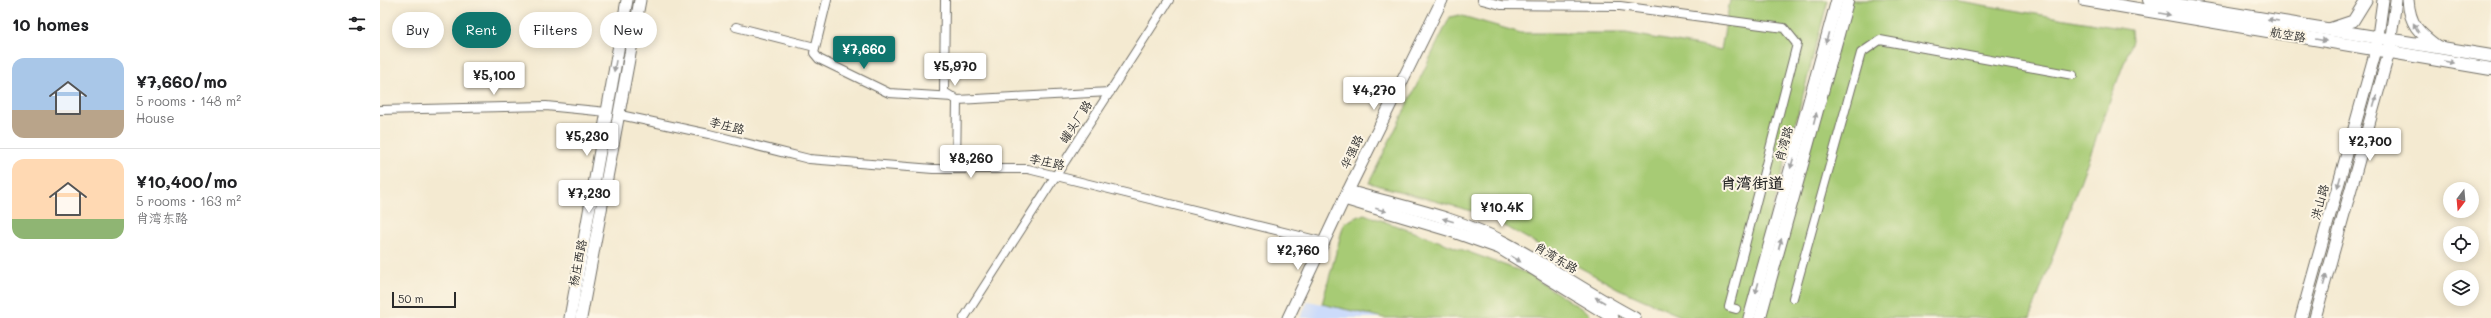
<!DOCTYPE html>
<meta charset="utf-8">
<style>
body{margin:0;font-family:Mali,"LXGW WenKai TC",sans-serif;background:#f6f6f6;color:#202124;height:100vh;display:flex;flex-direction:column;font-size:15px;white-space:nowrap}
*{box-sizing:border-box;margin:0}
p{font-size:13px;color:#757577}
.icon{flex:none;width:22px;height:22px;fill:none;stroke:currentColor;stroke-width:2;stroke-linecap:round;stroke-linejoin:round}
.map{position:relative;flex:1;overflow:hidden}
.drawer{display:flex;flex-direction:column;background:#fff;width:380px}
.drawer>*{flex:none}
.top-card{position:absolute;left:12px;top:12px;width:380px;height:36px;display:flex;gap:8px}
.needle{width:26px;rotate:196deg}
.fabs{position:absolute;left:2063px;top:182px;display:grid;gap:8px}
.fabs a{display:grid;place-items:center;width:36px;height:36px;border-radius:50%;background:#fff;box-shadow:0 2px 10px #0003;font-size:20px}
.scale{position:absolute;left:12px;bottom:10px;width:64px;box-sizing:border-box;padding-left:4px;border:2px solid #2b2b2b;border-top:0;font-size:11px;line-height:14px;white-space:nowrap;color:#2b2b2b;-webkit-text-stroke:3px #fcf5e5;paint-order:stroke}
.price{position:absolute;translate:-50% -34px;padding:0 9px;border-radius:4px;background:#fff;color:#222;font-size:13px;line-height:26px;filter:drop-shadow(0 1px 2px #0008)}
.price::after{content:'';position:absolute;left:50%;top:24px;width:12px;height:9px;margin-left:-6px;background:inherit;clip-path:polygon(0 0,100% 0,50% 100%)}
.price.current{background:#0f766e;color:#fff}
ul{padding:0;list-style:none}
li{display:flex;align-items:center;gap:12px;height:100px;padding:0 12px}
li+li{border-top:1px solid #e0e0e0}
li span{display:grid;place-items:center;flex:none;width:112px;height:80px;border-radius:12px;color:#555}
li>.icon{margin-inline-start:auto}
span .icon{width:48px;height:48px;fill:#fffc;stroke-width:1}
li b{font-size:17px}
h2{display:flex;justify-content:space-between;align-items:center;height:48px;padding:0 12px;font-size:17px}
.chip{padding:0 14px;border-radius:18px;background:#fff;box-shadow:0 2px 10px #0003;font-size:14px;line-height:36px}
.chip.current{background:#0f766e;color:#fff}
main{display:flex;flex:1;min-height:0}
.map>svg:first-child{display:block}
.built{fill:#ccdbfa}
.green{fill:#a7cb74;stroke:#697b50}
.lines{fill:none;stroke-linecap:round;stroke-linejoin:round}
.street-casing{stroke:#716e65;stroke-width:10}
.secondary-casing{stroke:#716e65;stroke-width:13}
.primary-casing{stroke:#716e65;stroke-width:14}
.street{stroke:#fff;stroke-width:8}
.secondary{stroke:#fff;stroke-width:11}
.primary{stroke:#fff;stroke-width:12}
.oneway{fill:#a0a0a0}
.labels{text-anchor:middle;stroke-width:4;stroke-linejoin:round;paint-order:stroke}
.street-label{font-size:12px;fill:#2b2b2b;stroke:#fcf5e5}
.district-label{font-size:16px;font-weight:bold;fill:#2b2b2b;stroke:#fcf5e5}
</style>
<main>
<section class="drawer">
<h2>10 homes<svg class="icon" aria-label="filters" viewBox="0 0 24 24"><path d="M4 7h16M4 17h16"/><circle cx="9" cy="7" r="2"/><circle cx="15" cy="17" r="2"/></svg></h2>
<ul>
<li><span style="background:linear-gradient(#a9c7e8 65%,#b9a48a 0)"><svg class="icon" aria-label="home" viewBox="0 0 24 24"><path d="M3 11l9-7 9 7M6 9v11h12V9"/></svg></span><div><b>¥7,660/mo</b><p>5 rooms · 148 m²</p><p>House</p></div></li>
<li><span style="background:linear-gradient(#ffd9b3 75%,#8fb573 0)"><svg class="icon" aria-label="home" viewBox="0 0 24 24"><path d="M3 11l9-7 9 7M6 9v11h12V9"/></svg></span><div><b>¥10,400/mo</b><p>5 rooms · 163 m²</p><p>肖湾东路</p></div></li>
</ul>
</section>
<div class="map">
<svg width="2111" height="318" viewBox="0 0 2111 318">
<rect width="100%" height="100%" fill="#fcf5e5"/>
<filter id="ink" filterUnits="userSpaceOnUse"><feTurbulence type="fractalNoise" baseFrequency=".025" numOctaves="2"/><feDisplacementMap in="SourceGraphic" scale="8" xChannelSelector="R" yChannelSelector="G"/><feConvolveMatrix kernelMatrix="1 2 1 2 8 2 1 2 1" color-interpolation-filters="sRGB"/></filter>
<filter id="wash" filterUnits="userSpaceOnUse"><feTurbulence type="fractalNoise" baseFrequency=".012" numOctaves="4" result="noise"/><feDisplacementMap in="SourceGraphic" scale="16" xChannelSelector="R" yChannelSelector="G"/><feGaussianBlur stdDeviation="0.9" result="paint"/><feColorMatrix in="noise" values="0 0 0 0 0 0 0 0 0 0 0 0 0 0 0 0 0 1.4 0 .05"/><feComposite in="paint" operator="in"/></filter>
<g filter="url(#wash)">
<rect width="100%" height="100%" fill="#f4ead1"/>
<path class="built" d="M928,301L942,304L1004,318H920Z"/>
<g class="green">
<path d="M1350,0H1448L1364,318H1305L1239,289L1103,214L989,183L1070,17L1079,15L1141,33H1246L1341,50Z"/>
<path d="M1471,0H1573L1751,30L1752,41L1650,318H1382Z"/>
<path d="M984,214L1146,273L1210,314V318H1004L942,304L964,223Z"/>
</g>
</g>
<g filter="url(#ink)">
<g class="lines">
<defs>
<g id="street">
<path d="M447,0L434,53L439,59L509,93L573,97"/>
<path d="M565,0L564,92L577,100L576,169"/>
<path d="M1102,0L1121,5L1240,6L1404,28L1417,44L1349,307L1356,309"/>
<path d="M356,27L435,47"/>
<path d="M577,100L730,92"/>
<path d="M0,110L166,106L227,112"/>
<path d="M240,115L329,134L429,159L553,169H648L944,242"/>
<path d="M1413,298L1481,53L1500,40L1693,75"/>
<path d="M584,318L789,0"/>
</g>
<g id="secondary">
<path d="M2028,0C2030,25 2038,32 2058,47"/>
<path d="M1949,29L1973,21L1986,0"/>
<path d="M968,191C1020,206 1078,217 1126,243C1170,266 1211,295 1255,318"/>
<path d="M964,199L1071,231L1119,248L1233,318"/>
<path d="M190,318L247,0"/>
<path d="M201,318L260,0"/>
<path d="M908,318L964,199L1062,0"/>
<path d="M1369,318L1457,0"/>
<path d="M1380,318L1468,0"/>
<path d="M1921,318L1996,50L2003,0"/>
<path d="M1935,318L2009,52L2016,0"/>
</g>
<g id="primary">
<path d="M1705,0L2111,69"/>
<path d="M1769,0L2111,56"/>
</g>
</defs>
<use href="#street" class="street-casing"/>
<use href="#secondary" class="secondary-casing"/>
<use href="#primary" class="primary-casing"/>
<use href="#street" class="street"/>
<use href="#secondary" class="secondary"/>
<use href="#primary" class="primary"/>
</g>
<defs><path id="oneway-solid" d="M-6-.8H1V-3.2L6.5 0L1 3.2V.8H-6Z"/></defs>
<g class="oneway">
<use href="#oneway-solid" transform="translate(1785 14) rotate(10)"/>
<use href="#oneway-solid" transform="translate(1893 20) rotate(-171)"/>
<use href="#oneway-solid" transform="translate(2036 28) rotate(-119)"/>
<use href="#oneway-solid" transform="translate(1447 38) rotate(106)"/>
<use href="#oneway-solid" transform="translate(1941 40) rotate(10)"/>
<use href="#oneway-solid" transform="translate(2069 62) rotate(10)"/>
<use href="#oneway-solid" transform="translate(235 66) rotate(100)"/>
<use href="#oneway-solid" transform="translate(1995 101) rotate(-74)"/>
<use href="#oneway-solid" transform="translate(1435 118) rotate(-75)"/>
<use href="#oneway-solid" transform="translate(1412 163) rotate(106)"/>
<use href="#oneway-solid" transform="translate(1959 182) rotate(106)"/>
<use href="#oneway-solid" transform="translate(1001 210) rotate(16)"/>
<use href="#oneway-solid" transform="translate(1068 220) rotate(-164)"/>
<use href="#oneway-solid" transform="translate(1400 244) rotate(-75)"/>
<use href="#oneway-solid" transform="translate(1136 259) rotate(32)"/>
<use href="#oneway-solid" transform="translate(1945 280) rotate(-74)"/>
<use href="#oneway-solid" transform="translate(1377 288) rotate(106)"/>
<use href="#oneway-solid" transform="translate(1220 300) rotate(-150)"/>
</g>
</g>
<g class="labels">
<g class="street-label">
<text transform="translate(1908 35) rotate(10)" y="4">航空路</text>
<text transform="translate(696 122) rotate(-57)" y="4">罐头厂路</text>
<text transform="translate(347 126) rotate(14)" y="4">李庄路</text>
<text transform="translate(1404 144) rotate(-74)" y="4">肖湾路</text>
<text transform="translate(972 152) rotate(-64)" y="4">华强路</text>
<text transform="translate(667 162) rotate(12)" y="4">李庄路</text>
<text transform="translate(1940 202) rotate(-74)" y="4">洪山路</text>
<text transform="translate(1176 258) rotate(31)" y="4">肖湾东路</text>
<text transform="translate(198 263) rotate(-79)" y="4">杨庄西路</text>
</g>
<g class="district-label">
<text x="1372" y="189">肖湾街道</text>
</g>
</g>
</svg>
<div class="fabs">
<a><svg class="needle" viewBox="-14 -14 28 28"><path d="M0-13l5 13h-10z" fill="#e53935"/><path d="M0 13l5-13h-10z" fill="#757577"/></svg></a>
<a><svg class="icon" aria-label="locate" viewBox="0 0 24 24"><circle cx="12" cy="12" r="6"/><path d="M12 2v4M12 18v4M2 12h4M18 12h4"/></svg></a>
<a><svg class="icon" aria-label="layers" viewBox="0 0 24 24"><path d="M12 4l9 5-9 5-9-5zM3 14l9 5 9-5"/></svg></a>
</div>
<div class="scale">50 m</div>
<b class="price current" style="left:484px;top:70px">¥7,660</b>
<b class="price" style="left:575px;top:87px">¥5,970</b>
<b class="price" style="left:114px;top:96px">¥5,100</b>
<b class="price" style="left:994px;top:111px">¥4,270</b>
<b class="price" style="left:207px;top:157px">¥5,230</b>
<b class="price" style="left:1990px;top:162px">¥2,700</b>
<b class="price" style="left:591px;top:179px">¥8,260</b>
<b class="price" style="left:209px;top:214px">¥7,230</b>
<b class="price" style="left:1122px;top:228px">¥10.4K</b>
<b class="price" style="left:918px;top:271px">¥2,760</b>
<div class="top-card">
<a class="chip">Buy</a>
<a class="chip current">Rent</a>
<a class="chip">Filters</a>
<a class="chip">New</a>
</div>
</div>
</main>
